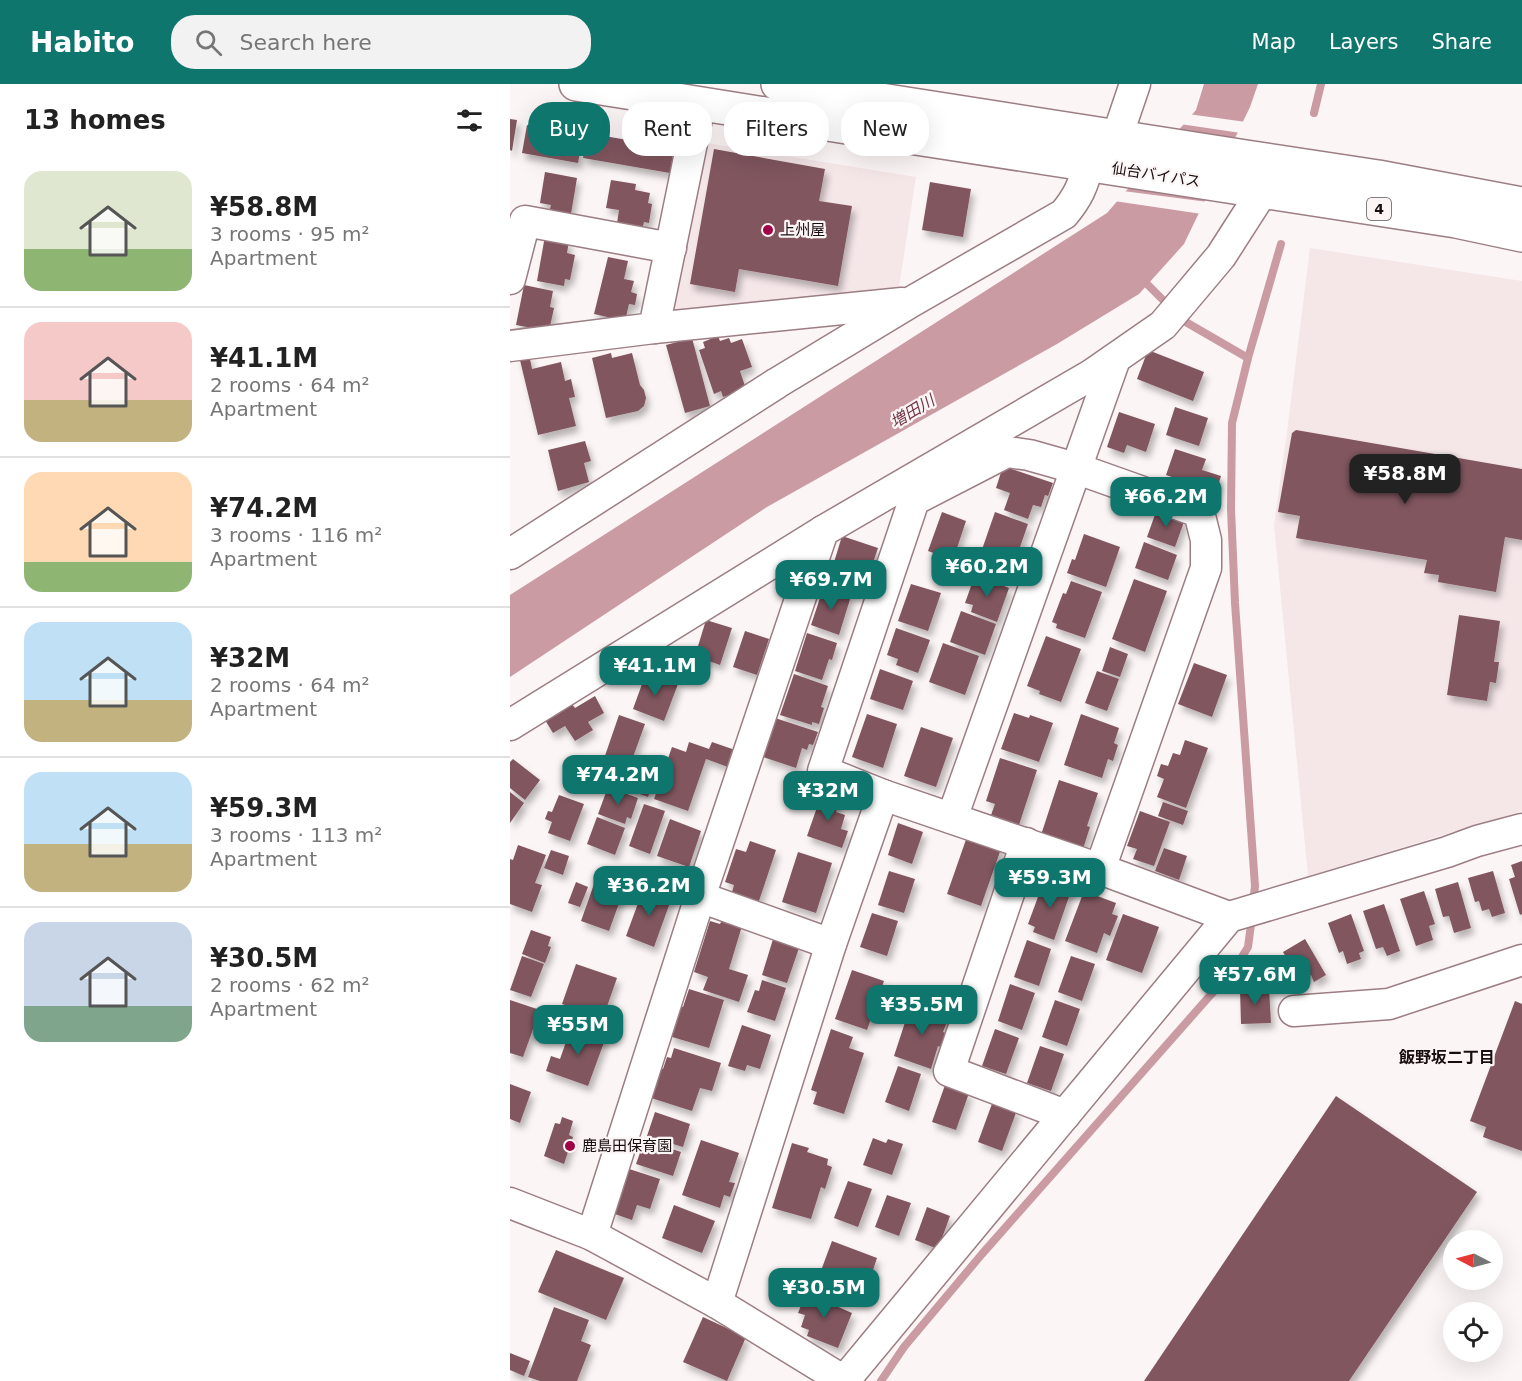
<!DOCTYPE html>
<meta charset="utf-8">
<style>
body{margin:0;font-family:"DejaVu Sans","Noto Sans JP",sans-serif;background:#f2f2f2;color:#222;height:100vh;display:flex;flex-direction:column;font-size:22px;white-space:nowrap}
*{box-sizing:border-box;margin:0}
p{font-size:20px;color:#767676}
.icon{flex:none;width:33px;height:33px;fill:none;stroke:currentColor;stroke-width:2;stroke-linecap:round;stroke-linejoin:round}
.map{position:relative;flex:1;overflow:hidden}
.panel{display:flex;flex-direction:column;background:#fff;width:510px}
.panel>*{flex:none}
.banner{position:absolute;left:18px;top:18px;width:570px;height:54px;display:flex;gap:12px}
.needle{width:39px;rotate:276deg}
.tools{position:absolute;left:933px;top:1146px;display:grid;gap:12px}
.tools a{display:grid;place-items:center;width:60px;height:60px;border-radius:50%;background:#fff;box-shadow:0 6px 24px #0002;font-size:30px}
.price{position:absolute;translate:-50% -51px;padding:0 14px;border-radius:12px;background:#0f766e;color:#fff;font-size:20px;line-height:39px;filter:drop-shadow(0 2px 3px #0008)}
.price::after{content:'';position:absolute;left:50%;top:36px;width:18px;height:14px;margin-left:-9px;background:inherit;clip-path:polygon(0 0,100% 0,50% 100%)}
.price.current{background:#222;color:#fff}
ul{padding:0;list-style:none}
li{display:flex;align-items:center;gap:18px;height:150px;padding:0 24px}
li+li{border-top:2px solid #e0e0e0}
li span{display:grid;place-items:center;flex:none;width:168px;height:120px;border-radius:18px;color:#555}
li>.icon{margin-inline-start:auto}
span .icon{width:72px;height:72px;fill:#fffc;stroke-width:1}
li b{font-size:26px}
h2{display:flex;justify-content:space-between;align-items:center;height:72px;padding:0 24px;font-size:26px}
.pill{padding:0 21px;border-radius:24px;background:#fff;box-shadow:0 6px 24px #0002;font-size:21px;line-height:54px}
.pill.current{background:#0f766e;color:#fff}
header{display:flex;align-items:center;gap:36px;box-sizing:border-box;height:84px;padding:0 30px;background:#0f766e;color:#fff}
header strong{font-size:28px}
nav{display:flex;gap:33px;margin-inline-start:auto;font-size:21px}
.search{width:420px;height:54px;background:#f2f2f2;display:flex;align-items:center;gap:15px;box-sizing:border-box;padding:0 21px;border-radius:24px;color:#767676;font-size:22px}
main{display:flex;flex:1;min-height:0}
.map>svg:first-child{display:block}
.built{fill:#f5e6e8}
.water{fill:#cb9ba4}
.pier{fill:#fcf5f6}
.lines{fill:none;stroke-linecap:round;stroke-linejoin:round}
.stream{stroke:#cb9ba4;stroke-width:8}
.building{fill:#81565f;filter:url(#shadow)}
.minor-casing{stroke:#9b7e83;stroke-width:33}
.trunk-casing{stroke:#9b7e83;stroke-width:36}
.minor{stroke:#fff;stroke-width:30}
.trunk{stroke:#fff;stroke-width:33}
.poi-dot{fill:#9f0246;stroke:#fcf5f6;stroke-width:2}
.labels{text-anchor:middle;stroke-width:4.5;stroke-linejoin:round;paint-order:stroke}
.shield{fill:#fcf5f6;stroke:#5c5355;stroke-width:1.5}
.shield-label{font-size:14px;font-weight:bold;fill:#180e10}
.street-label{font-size:15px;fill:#180e10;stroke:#fcf5f6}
.poi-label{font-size:15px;fill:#180e10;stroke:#fcf5f6;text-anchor:start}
.water-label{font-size:16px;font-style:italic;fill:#713443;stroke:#fcf5f6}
.neighbourhood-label{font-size:16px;font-weight:bold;fill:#180e10;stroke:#fcf5f6}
</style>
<header>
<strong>Habito</strong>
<div class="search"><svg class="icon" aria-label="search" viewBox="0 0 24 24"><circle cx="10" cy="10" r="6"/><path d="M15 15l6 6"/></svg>Search here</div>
<nav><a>Map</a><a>Layers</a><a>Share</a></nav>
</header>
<main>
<section class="panel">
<h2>13 homes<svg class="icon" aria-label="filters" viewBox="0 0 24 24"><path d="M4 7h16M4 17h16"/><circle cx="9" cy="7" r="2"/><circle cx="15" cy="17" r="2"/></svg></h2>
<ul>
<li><span style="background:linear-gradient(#dfe7d0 65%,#8fb573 0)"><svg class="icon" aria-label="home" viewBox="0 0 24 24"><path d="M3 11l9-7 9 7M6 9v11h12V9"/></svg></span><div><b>¥58.8M</b><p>3 rooms · 95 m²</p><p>Apartment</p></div></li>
<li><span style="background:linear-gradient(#f6c9c9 65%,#c2b280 0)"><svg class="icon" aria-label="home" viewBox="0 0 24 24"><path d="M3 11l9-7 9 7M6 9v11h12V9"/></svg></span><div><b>¥41.1M</b><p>2 rooms · 64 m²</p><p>Apartment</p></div></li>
<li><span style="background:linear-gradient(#ffd9b3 75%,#8fb573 0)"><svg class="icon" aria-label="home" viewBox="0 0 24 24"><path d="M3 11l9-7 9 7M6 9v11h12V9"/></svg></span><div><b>¥74.2M</b><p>3 rooms · 116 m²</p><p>Apartment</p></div></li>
<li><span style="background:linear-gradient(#bfe0f5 65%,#c2b280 0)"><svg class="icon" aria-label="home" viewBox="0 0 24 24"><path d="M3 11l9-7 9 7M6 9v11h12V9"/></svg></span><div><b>¥32M</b><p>2 rooms · 64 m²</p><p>Apartment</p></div></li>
<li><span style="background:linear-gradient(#bfe0f5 60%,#c2b280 0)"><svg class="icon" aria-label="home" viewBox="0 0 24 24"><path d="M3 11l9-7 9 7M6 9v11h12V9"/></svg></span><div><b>¥59.3M</b><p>3 rooms · 113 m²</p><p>Apartment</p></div></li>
<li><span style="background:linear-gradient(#c9d6e8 70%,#7fa58c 0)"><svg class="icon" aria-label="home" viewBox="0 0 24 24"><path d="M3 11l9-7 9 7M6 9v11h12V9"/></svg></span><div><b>¥30.5M</b><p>2 rooms · 62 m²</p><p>Apartment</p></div></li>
</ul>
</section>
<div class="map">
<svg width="1012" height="1297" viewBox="0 0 1012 1297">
<defs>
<filter id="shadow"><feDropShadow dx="3.5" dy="6" stdDeviation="3" flood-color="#0004"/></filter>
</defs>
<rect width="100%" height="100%" fill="#fcf5f6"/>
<g class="built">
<path d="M190,58L406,93L389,203L156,228Z"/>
<path d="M800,164L1012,197V727L798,792L764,441L777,348Z"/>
</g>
<path class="water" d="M694,0H748L740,23L674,160L629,210L547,260L257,423L0,593V511L597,129L686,26Z"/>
<g class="pier">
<path d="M678,30L736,38L731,49L670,40Z"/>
<path d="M613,107L698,118L692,130L604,117Z"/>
</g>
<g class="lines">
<g class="stream">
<path d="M804,29L811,0"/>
<path d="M631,194L652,215"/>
<path d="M674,237L738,274L722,339L721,425L725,519L745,802L743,820"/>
<path d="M738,274L771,160"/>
<path d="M371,1297L394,1263L472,1170L727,881L738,863L742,833"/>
</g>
</g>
<g class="building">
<path d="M0,35L7,36L2,67L0,66Z"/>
<path d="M17,41L73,51L68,79L12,69Z"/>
<path d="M77,49L164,64L160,89L73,74Z"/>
<path d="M204,65L315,85L309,117L342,122L328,202L229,185L225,208L180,200Z"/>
<path d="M35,88L67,94L60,136L38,132L41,121L30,119Z"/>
<path d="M101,96L126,100L125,106L140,109L138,119L142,120L139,139L134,138L131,150L106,146L109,126L96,124Z"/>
<path d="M420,98L461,105L453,153L412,146Z"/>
<path d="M35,152L59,157L57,169L65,171L60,196L55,195L54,202L27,197Z"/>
<path d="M98,173L118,177L114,195L124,197L121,208L127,210L125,221L119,220L115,237L84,230Z"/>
<path d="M14,201L43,207L40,223L44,224L39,247L6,241Z"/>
<path d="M208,252L210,257L219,254L221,259L232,255L242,283L230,287L236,305L213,313L211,307L204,310L189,266L195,264L193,258Z"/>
<path d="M182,254L200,322L175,329L156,261Z"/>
<path d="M638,266L694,288L683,317L627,295Z"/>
<path d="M101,269L102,274L122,269L130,301L134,306L136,314L134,322L128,327L96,334L82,274Z"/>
<path d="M19,270L22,285L51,278L55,297L61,295L65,313L59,314L66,342L28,351L9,272Z"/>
<path d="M665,323L698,334L689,362L656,351Z"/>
<path d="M609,328L645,340L636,368L617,361L614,369L597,363Z"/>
<path d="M786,346L1012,385V456L995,453L986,508L928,498L929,491L914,489L917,476L786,454L790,432L768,428L782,349Z"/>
<path d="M75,357L81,377L74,379L79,398L48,407L38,366Z"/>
<path d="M665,365L696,375L692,386L711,392L706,408L656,391Z"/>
<path d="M493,382L543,399L538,412L535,411L531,423L523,421L518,435L494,426L500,409L486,404Z"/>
<path d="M647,425L675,435L665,463L637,453Z"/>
<path d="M432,428L456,437L443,476L418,467Z"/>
<path d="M485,428L518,440L501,489L468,477Z"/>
<path d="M574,450L610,463L596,503L557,489L562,475L565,476Z"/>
<path d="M332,452L368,464L357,496L322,485Z"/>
<path d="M634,458L667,471L658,496L625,484Z"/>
<path d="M465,491L499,504L487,538L461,528L463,521L455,519Z"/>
<path d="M624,495L657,507L635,568L602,555Z"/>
<path d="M561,497L592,508L575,554L546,544L547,540L542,538L553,509L556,510Z"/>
<path d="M401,500L431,509L418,547L388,537Z"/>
<path d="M314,502L341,512L329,551L301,541Z"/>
<path d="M451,527L486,540L475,571L440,558Z"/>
<path d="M949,531L990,537L984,578H989L986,599L980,598L977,617L937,611Z"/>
<path d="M196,536L222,544L210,581L185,572Z"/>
<path d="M386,544L420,556L408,589L386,581L388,575L377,571Z"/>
<path d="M235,547L259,555L247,591L223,583Z"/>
<path d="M297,549L327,559L322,576L319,575L312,596L285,587Z"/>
<path d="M536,552L571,565L551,618L529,610L530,607L517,602Z"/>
<path d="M433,559L469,572L455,611L419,598Z"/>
<path d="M600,563L618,570L610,593L592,587Z"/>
<path d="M684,579L717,591L702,633L668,620Z"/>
<path d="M370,585L403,597L393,626L360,615Z"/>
<path d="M587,587L609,595L597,627L575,619Z"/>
<path d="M136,589L168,600L154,637L123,625Z"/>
<path d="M284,590L318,602L311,623L314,624L309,640L302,638V641L270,631Z"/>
<path d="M85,612L94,629L78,638L83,646L65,657L55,642L43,649L35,636L62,620L65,624Z"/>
<path d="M504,629L519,634L520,631L543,639L529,678L491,665Z"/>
<path d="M357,630L387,640L373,684L342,673Z"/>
<path d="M571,630L609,644L604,659L608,661L603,677L598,675L592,694L554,681Z"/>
<path d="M109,631L135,640L119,684L145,693L138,713L87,695Z"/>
<path d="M265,634L308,648L303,661L299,660L297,666L292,664L286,684L253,673Z"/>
<path d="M411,643L443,654L426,703L394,692Z"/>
<path d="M675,656L698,664L676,724L647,713L654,695L647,692L651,680L658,682L663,669L670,671Z"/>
<path d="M179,658L199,665L202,658L225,666L218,683L196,675L178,727L144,715L162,663L176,668Z"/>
<path d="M75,674L88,679L83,694L70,690Z"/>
<path d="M490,674L527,686L509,741L481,731L485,720L476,717Z"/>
<path d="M3,675L30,696L15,716L0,704V678Z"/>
<path d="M549,696L588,709L577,742L580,743L573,765L531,751Z"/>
<path d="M98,703L128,714L121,735L117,733L115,740L88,730Z"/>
<path d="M0,708L14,719L0,739Z"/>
<path d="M312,709L330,715L326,728L335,731L331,745L338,747L332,764L297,752Z"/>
<path d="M49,711L74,720L60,757L38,749L42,738L35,735L38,727L42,728Z"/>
<path d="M653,718L678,727L673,741L648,732Z"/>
<path d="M134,720L155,727L140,770L119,762Z"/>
<path d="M630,727L660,738L644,782L623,775L627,765L617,762Z"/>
<path d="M87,733L115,744L105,771L77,760Z"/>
<path d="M160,735L191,747L179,783L147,772Z"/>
<path d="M388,739L413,748L402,780L378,771Z"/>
<path d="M459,747L493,759L471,822L437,810Z"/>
<path d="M240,757L266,766L249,817L222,808L224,801L215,798L226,765L236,768Z"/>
<path d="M8,761L36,771L25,799L32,801L22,828L0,820V775L3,776Z"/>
<path d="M654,764L677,772L669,796L645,787Z"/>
<path d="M41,766L59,772L53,791L34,784Z"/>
<path d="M288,768L322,779L306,829L272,818Z"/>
<path d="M1012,777V830L1010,831L999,795L1005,793L1001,781Z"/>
<path d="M89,786L117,797L99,847L71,837Z"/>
<path d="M379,787L405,795L394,829L368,821Z"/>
<path d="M983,787L995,829L982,833L979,825L972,827L969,817L965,818L958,794Z"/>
<path d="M535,794L562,804L544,856L523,848L525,843L518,840Z"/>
<path d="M66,798L78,803L70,823L58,819Z"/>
<path d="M948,798L961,844L944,849L939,832L933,833L925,805Z"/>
<path d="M134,803L162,813L144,863L116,852Z"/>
<path d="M574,807L606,819L602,830L608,832L600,852L594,849L587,869L555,857Z"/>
<path d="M914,807L925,840L919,842L923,856L906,862L890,815Z"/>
<path d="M874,820L890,867L877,872L873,863L866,865L853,827Z"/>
<path d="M362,829L388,837L377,872L350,863Z"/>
<path d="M613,830L649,843L632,889L596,876Z"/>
<path d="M841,830L854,867L849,869L851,875L837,880L833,867L829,869L818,839Z"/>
<path d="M212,836L232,842L219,885L238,891L229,918L193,906L198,893L184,888L200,837L210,840Z"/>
<path d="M21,846L41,853L38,862L41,863L35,879L12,870Z"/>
<path d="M264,852L290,861L277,899L252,891Z"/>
<path d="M795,855L816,891L804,898L801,891L794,894L790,886L785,889L773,868Z"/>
<path d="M517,856L541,865L529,902L504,893Z"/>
<path d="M12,872L34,880L21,913L0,906Z"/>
<path d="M561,872L585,880L572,917L548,908Z"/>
<path d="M66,880L107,894L93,934L52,920Z"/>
<path d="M342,886L374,897L357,946L325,935Z"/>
<path d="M252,896L276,904L265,937L237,928L245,906L249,907Z"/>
<path d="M500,900L525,909L512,946L488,937Z"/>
<path d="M759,904L761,939L731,940L730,905Z"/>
<path d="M179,905L214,916L199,964L159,952L168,921L173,923Z"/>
<path d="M0,916L30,926L13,973L0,969Z"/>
<path d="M545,916L570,925L557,962L532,953Z"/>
<path d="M1005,917L1012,920V1067L973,1053L976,1043L960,1037Z"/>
<path d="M401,920L439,933L433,948L438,950L433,964L428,962L421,985L384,972Z"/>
<path d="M62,941L96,953L78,1002L36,987L41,972L50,975Z"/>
<path d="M232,941L261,951L250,985L237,981L235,987L218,982Z"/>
<path d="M321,945L343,953L339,964L354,969L334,1030L303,1020L307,1008L301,1006Z"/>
<path d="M485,945L509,954L496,990L472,982Z"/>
<path d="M530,962L554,970L541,1007L517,999Z"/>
<path d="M164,964L211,979L202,1007L190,1004L182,1027L138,1013L148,983L153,985L157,973L161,974Z"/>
<path d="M388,982L411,990L399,1027L375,1018Z"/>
<path d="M0,1000L21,1008L10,1039L0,1035Z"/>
<path d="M435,1001L459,1009L446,1046L422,1038Z"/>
<path d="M826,1012L967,1108L839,1297H634Z"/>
<path d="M483,1017L507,1026L492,1067L468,1058Z"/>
<path d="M145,1028L180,1040L173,1063L137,1052Z"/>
<path d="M52,1033L63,1037L59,1051L63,1053L54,1080L34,1072L45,1039L50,1040Z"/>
<path d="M363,1054L376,1059L378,1055L393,1060L382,1091L353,1081Z"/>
<path d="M191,1056L229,1069L219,1098L225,1099L220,1113L214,1111L210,1124L172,1111Z"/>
<path d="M144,1059L171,1068L163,1092L126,1080L131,1066L140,1069Z"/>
<path d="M282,1059L299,1064L297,1068L318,1075L317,1081L322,1083L315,1105L311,1103L301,1135L262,1124Z"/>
<path d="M116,1084L150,1095L140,1125L127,1121L122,1136L102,1129Z"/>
<path d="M338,1097L362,1105L348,1143L324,1134Z"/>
<path d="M377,1111L401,1119L389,1152L365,1143Z"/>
<path d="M164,1121L205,1137L192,1169L152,1154Z"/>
<path d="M417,1123L440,1132L428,1165L405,1156Z"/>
<path d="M322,1157L367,1174L363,1186L365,1187L358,1206L355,1205L351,1216L306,1200Z"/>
<path d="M46,1166L114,1194L96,1236L28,1208Z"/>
<path d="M298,1204L319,1213L317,1218L342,1229L328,1264L297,1252L299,1246L291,1243L295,1231L288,1229Z"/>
<path d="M44,1223L79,1236L71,1257L81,1261L67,1297H30L18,1293Z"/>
<path d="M193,1233L236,1253L217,1297L173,1278Z"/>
<path d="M0,1269L20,1277L14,1292L0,1286Z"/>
</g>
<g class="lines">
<defs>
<g id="minor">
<path d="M607,53L625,0"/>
<path d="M0,195L15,137L161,164"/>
<path d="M144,244L190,20"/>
<path d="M0,262L144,244L392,219"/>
<path d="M0,470L267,299L401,218L554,130C568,113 573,102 578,81"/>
<path d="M0,641L313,447"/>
<path d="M442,734L605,275"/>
<path d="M516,759L439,987L555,1031"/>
<path d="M590,785L696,484V456L689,428L565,384L519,371L497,368L404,416L313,687L373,711L590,785L719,833"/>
<path d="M190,813L321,860"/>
<path d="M784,927L879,920L1012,876"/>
<path d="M0,1119L82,1151L207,1219L334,1297"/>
<path d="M82,1151L190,813L313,447L581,291L653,241L711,172L752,108"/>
<path d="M207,1219L321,860L373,711"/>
<path d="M334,1297L719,833L937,768L967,757L1012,745"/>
</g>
<g id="trunk">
<path d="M66,0L406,54L946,137L1012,151"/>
<path d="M268,0L736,73L868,93L1012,120"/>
</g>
</defs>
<use href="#minor" class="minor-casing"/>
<use href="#trunk" class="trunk-casing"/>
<use href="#minor" class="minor"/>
<use href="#trunk" class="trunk"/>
</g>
<g class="poi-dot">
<circle cx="258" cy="146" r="6"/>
<circle cx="60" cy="1062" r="6"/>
</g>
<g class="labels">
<rect class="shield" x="857" y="114" width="24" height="22" rx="4.5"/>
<g class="shield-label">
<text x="869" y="130">4</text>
</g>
<g class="street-label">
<text transform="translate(646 91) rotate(9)" y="5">仙台バイパス</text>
</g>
<g class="poi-label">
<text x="270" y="151">上州屋</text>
<text x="72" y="1067">鹿島田保育園</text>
</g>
<g class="water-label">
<text transform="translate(402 327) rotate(-31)" y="6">増田川</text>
</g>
<g class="neighbourhood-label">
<text x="937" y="979">飯野坂二丁目</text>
</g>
</g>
</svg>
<div class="tools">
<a><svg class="needle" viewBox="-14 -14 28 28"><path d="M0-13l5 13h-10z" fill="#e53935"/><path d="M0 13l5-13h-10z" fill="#767676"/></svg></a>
<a><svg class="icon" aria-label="locate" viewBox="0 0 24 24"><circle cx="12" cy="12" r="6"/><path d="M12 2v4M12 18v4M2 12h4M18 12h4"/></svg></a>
</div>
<b class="price current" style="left:895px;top:421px">¥58.8M</b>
<b class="price" style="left:656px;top:444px">¥66.2M</b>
<b class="price" style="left:477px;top:514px">¥60.2M</b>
<b class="price" style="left:321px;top:527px">¥69.7M</b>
<b class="price" style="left:145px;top:613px">¥41.1M</b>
<b class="price" style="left:108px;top:722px">¥74.2M</b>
<b class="price" style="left:318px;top:738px">¥32M</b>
<b class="price" style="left:540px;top:825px">¥59.3M</b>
<b class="price" style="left:139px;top:833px">¥36.2M</b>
<b class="price" style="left:745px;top:922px">¥57.6M</b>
<b class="price" style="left:412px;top:952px">¥35.5M</b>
<b class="price" style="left:68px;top:972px">¥55M</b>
<b class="price" style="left:314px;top:1235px">¥30.5M</b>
<div class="banner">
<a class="pill current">Buy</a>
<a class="pill">Rent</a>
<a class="pill">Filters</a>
<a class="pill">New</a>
</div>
</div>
</main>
